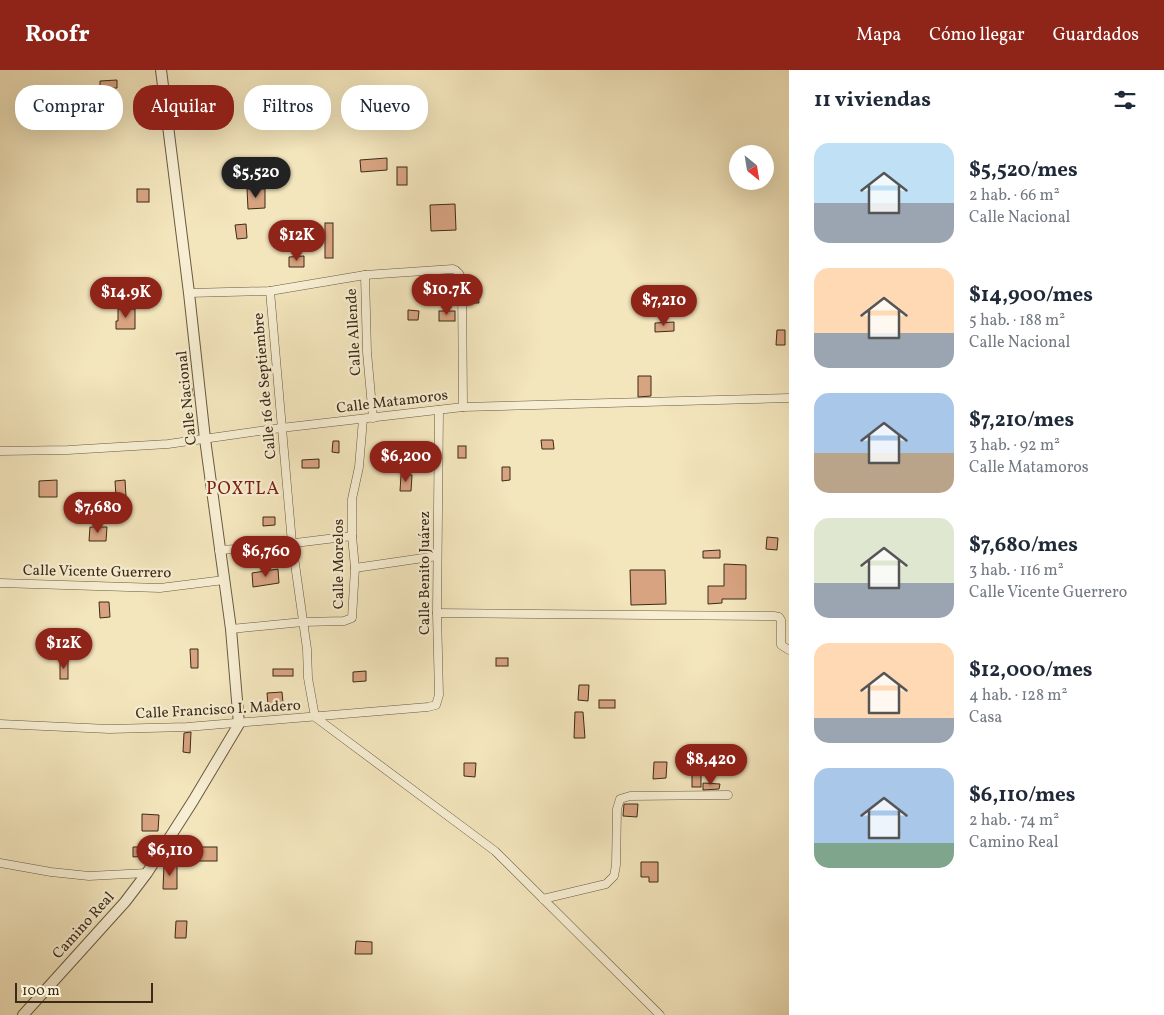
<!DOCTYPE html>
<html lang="es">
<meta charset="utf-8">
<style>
body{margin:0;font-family:Vollkorn,serif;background:#f2f2f3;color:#1f2937;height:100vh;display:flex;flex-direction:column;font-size:19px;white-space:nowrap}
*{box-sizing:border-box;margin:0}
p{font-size:16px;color:#747a83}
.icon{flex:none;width:28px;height:28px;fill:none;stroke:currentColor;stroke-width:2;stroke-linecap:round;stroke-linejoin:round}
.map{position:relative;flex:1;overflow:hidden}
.panel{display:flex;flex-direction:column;background:#fff;width:375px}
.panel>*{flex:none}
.guide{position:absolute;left:15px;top:15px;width:475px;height:45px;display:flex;gap:10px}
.needle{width:32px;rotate:150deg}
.fabs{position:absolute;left:729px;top:75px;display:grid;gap:10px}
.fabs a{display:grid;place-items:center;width:45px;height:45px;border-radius:50%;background:#fff;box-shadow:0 5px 20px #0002;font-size:25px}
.scale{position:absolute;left:15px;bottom:12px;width:138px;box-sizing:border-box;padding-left:5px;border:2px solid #3b2b16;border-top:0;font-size:14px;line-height:18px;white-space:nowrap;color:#3b2b16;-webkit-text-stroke:4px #f7eed3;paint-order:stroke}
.price{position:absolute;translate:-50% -42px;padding:0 11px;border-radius:18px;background:#8f2418;color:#fff;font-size:16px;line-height:32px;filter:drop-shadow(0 1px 2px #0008)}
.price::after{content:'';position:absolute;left:50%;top:30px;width:15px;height:11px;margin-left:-8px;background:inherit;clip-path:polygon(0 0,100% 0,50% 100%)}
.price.selected{background:#222;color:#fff}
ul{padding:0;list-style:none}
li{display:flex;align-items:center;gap:15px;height:125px;padding:0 25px}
li span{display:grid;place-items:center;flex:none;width:140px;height:100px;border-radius:15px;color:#555}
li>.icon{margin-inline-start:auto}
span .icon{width:60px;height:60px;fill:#fffc;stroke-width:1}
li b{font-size:21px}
h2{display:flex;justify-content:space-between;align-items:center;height:60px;padding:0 25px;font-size:21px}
.tag{padding:0 18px;border-radius:20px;background:#fff;box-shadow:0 5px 20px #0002;font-size:18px;line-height:45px}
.tag.selected{background:#8f2418;color:#fff}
header{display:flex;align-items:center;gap:30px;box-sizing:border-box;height:70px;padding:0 25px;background:#8f2418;color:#fff}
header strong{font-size:24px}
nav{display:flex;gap:28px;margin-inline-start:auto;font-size:18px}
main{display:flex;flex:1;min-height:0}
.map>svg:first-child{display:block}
.building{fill:#d8a381;stroke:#3b2b16}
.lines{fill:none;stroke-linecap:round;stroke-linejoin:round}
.minor-casing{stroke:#695a40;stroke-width:9}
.tertiary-casing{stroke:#695a40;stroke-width:12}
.minor{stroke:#f7eed3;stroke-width:8}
.tertiary{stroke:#f7eed3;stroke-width:10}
.labels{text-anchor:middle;stroke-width:4.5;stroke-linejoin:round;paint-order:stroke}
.street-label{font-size:15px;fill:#3b2b16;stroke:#f7eed3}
.quarter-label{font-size:18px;letter-spacing:1px;fill:#7a1f14;stroke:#f7eed3}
</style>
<header>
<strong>Roofr</strong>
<nav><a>Mapa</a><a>Cómo llegar</a><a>Guardados</a></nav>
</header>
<main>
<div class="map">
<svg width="789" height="945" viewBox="0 0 789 945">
<rect width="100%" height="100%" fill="#f3e5bc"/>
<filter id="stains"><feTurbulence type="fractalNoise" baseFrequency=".004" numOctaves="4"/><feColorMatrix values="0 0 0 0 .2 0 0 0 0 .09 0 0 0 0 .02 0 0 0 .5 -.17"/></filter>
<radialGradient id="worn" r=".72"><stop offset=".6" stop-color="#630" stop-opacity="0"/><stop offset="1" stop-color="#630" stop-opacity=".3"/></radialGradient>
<g class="building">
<path d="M117,10V18L100,19V11Z"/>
<path d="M387,88V100L361,102L360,90Z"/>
<rect x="397" y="97" width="10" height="18"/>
<rect x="137" y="119" width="12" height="13"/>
<path d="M247,119H265V138L248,139Z"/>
<path d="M455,134L456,160L431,161L430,135Z"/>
<rect x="325" y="153" width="8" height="35"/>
<path d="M246,154L247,168L237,169L235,155Z"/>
<path d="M304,186V197H289V187Z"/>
<path d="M478,223L479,233H469L468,224Z"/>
<path d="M118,239H135V259H116V251H118Z"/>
<path d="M408,240L419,241L418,250H408Z"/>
<rect x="439" y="241" width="16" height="10"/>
<path d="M674,252V261L655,262V253Z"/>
<path d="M777,260H785V275H776Z"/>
<path d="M638,306H651V326L638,327Z"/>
<path d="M191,313L193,326L184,328L183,315Z"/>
<path d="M541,370H553L554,379H542Z"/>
<path d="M333,371H339V383L332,382Z"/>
<rect x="458" y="376" width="8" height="12"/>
<path d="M319,389V398H302V390Z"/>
<path d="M502,397H510V410L502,411Z"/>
<path d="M401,405H412L411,421H400Z"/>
<path d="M57,410V427H39V411Z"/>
<path d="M125,410L126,426L116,427L115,411Z"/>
<path d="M263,447H275V455L263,456Z"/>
<path d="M90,457H107L106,471H89Z"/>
<path d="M767,467L778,468L777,480L766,479Z"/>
<path d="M720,480V488H703V481Z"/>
<path d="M724,494L746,495V529H722V533L708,534V516H724Z"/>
<path d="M278,499L279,513L253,517L252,503Z"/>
<path d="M630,500H665L666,534L631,535Z"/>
<path d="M99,532H109L110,547L100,548Z"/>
<path d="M190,579H198V598H191Z"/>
<rect x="496" y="588" width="12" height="8"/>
<rect x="60" y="590" width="8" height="19"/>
<rect x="273" y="599" width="20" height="7"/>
<path d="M366,601V611L353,612V602Z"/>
<path d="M579,615H589L588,631L578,630Z"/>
<path d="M282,622L283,633L268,635L267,623Z"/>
<rect x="599" y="630" width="16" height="8"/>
<path d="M575,642H583L585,668H574Z"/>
<path d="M191,662L190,683L183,682L184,663Z"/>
<rect x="692" y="690" width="9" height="27"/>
<path d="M654,692H667L666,708L653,709Z"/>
<path d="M464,693H476L475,707L464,706Z"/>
<path d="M703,713L720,714L719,719L703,720Z"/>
<path d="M624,734H638L637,747L623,746Z"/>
<path d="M142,744L159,745L158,761H142Z"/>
<path d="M133,777H145L146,786L133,787Z"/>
<rect x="189" y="777" width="28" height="14"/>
<path d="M641,792H658V812H649V807H641Z"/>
<path d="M164,795H177V819H163Z"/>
<path d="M176,851H187L186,868H175Z"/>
<path d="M356,871L372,872V884H355Z"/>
</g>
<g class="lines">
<defs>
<g id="minor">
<path d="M365,205L367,282L373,348"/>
<path d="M270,221L292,473L307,579L308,608L315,647L495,781L660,945"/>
<path d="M189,223L270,221L365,205L453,199C459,201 461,205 462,212L463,337"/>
<path d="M0,381L68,380L168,374L281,358L463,337L789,328"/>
<path d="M219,480L254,478L352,466"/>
<path d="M355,498L437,486"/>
<path d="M0,513L160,518L224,510"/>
<path d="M437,543L774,546L779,547L781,550V575L789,580"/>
<path d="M231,559L303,552L344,551L352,548L355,498L352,466V429L359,397L363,349"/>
<path d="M0,654L109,659L187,657L428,637L436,635L439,625L437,543L439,340"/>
<path d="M0,793L51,802L89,806L147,803"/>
<path d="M543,829L606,814L614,806L616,795L617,739L620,729L630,726L728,725"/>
</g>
<path id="tertiary" d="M23,945L125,832L147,803L193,731L239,654L231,559L205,369L189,223L161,0"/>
</defs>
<use href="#minor" class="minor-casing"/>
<use href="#tertiary" class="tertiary-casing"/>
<use href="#minor" class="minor"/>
<use href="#tertiary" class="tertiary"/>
</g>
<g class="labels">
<g class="street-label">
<text transform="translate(353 262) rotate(-93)" y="5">Calle Allende</text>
<text transform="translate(264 316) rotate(-95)" y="5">Calle 16 de Septiembre</text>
<text transform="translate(186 328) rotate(-96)" y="5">Calle Nacional</text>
<text transform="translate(392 331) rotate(-7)" y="5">Calle Matamoros</text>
<text transform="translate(338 494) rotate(-90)" y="5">Calle Morelos</text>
<text transform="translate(97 501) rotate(1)" y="5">Calle Vicente Guerrero</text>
<text transform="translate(424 503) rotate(-90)" y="5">Calle Benito Juárez</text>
<text transform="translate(218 639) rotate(-3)" y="5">Calle Francisco I. Madero</text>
<text transform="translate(83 855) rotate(-48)" y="5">Camino Real</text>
</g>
<g class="quarter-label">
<text x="243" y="424">POXTLA</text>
</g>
</g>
<rect width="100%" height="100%" filter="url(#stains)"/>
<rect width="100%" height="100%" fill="url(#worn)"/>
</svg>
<div class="fabs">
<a><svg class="needle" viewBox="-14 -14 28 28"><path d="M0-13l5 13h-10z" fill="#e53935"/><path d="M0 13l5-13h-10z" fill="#747a83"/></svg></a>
</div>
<div class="scale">100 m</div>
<b class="price selected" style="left:256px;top:129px">$5,520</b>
<b class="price" style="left:297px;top:192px">$12K</b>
<b class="price" style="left:447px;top:246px">$10.7K</b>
<b class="price" style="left:126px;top:249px">$14.9K</b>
<b class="price" style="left:664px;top:257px">$7,210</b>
<b class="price" style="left:406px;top:413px">$6,200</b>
<b class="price" style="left:98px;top:464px">$7,680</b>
<b class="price" style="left:266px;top:508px">$6,760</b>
<b class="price" style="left:64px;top:600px">$12K</b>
<b class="price" style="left:711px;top:716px">$8,420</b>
<b class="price" style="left:170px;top:807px">$6,110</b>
<div class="guide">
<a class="tag">Comprar</a>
<a class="tag selected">Alquilar</a>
<a class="tag">Filtros</a>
<a class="tag">Nuevo</a>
</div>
</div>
<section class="panel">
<h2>11 viviendas<svg class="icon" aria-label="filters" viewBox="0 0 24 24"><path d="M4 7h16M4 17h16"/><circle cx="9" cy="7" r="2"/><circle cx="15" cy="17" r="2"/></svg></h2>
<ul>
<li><span style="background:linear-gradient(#bfe0f5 60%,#9aa5b1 0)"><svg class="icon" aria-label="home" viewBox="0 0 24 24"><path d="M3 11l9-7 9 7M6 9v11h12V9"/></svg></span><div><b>$5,520/mes</b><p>2 hab. · 66 m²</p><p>Calle Nacional</p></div></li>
<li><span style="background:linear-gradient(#ffd9b3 65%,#9aa5b1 0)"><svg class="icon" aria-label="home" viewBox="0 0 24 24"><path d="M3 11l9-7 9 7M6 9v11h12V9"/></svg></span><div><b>$14,900/mes</b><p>5 hab. · 188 m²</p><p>Calle Nacional</p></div></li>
<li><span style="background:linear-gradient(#a9c7e8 60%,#b9a48a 0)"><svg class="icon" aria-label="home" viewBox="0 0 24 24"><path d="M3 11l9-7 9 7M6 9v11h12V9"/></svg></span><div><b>$7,210/mes</b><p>3 hab. · 92 m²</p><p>Calle Matamoros</p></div></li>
<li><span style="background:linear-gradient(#dfe7d0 65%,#9aa5b1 0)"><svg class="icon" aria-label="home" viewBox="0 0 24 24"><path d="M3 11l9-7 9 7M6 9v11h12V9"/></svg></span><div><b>$7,680/mes</b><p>3 hab. · 116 m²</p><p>Calle Vicente Guerrero</p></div></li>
<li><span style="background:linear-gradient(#ffd9b3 75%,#9aa5b1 0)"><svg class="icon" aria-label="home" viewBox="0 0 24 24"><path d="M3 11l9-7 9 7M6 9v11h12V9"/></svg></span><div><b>$12,000/mes</b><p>4 hab. · 128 m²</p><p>Casa</p></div></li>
<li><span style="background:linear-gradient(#a9c7e8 75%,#7fa58c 0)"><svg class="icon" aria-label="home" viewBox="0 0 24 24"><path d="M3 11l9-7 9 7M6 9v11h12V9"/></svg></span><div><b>$6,110/mes</b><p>2 hab. · 74 m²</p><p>Camino Real</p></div></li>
</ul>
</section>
</main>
